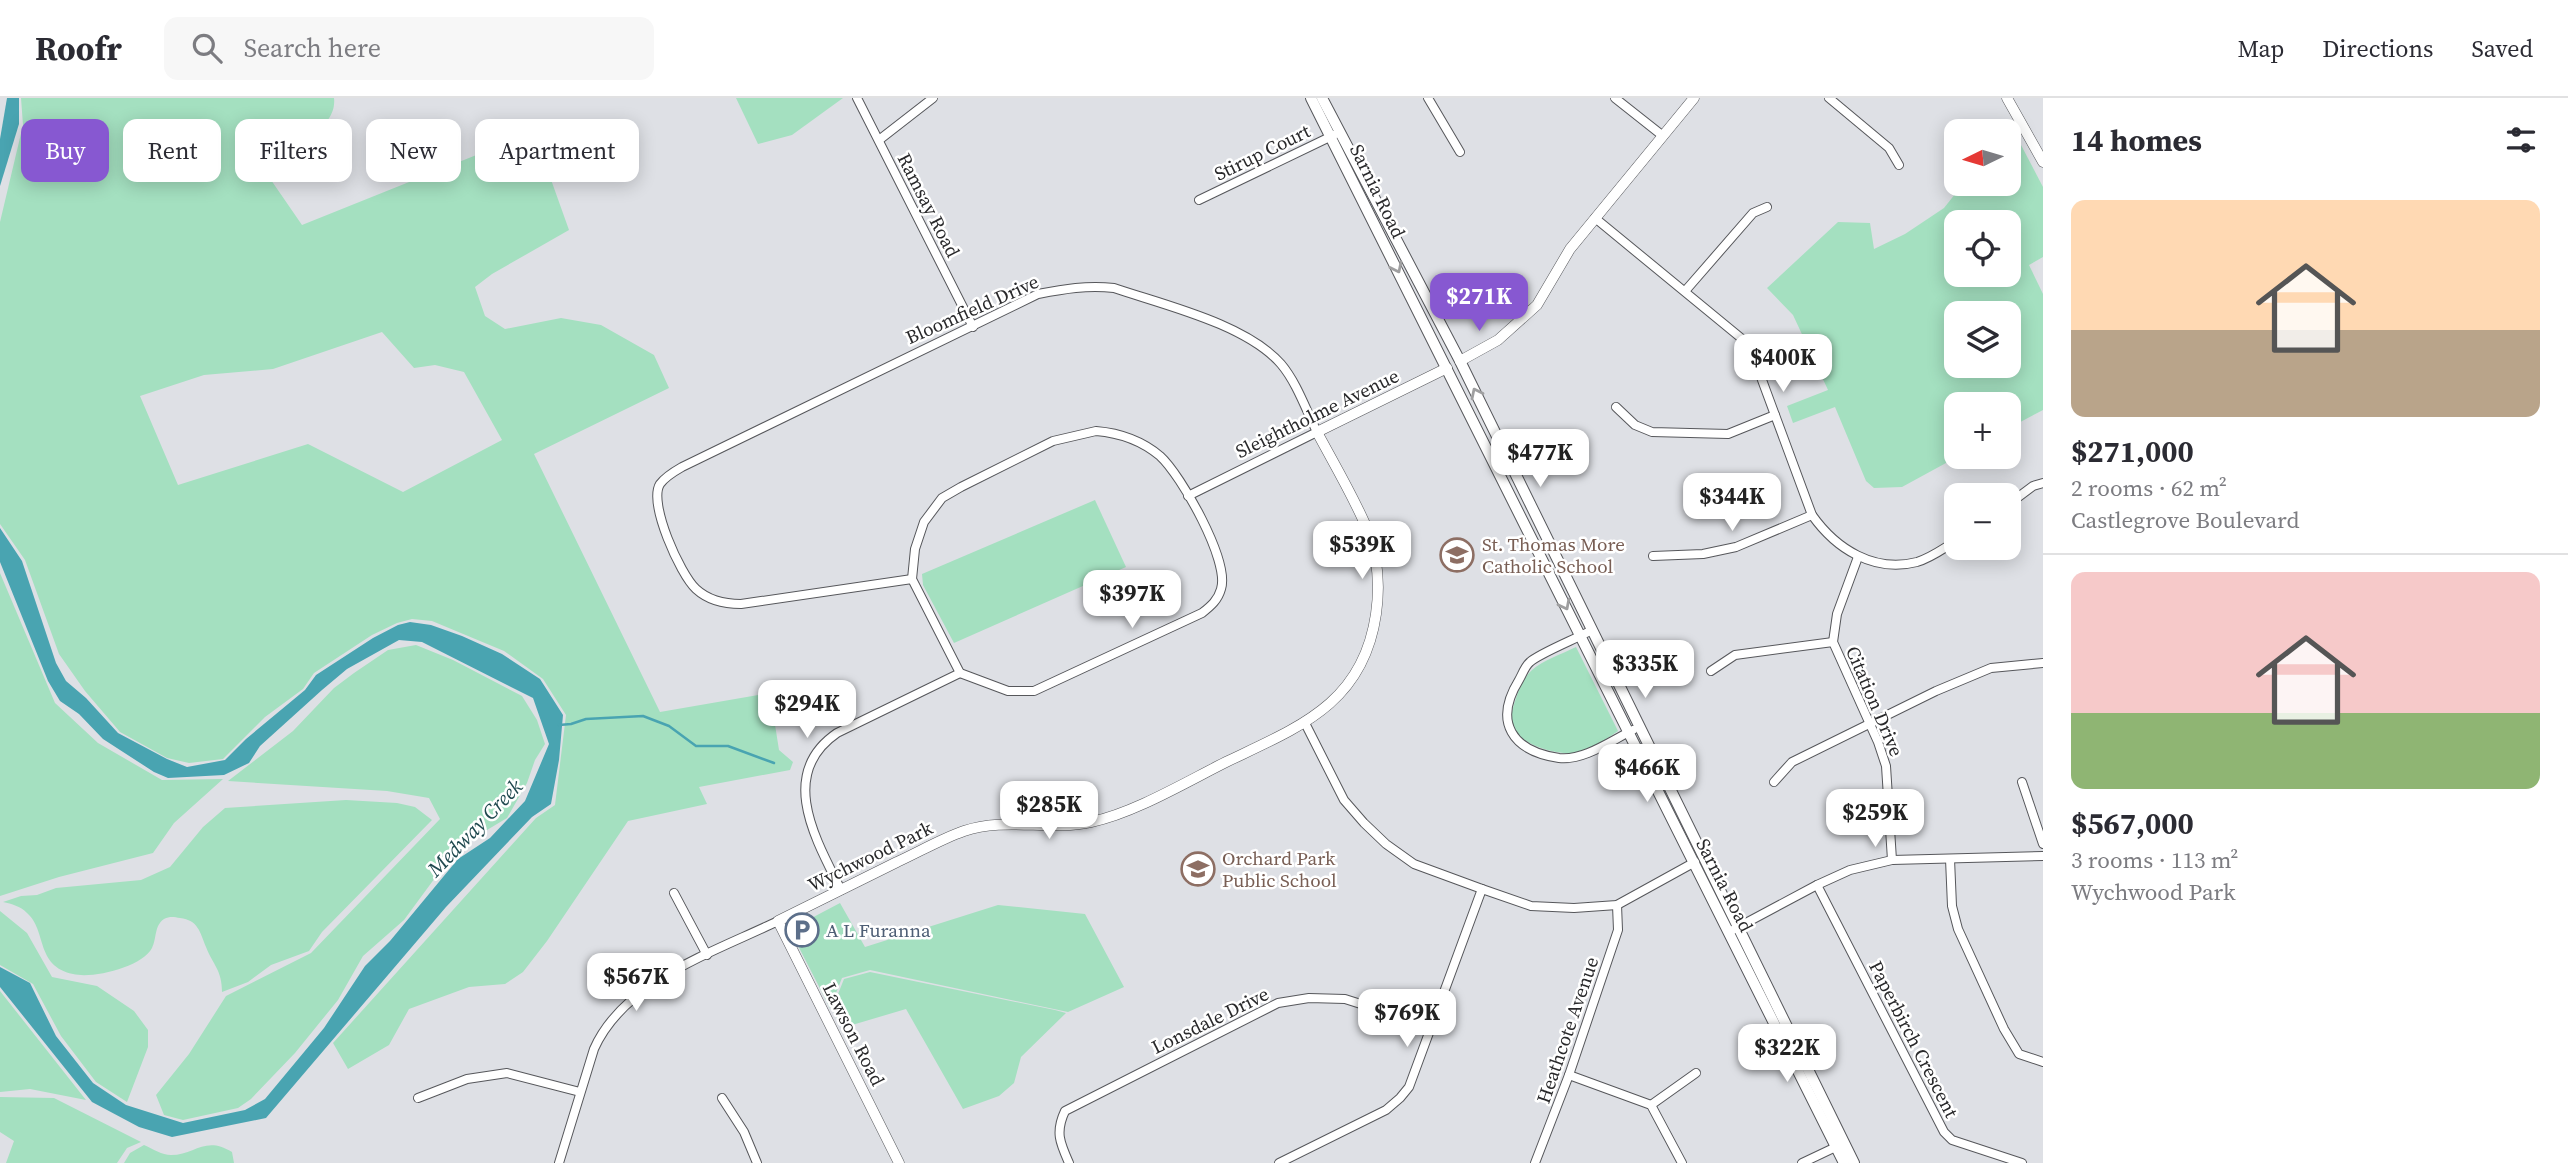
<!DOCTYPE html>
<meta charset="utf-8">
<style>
body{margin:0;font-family:"Source Serif 4",serif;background:#f7f7f7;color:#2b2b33;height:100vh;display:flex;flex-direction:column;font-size:26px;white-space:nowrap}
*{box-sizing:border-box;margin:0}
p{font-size:23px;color:#7c7c81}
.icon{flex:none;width:38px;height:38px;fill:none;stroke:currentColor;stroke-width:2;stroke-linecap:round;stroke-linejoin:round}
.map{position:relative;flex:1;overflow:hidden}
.sheet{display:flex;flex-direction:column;background:#fff;width:525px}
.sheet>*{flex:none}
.guide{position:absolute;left:21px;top:21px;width:665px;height:63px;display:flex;gap:14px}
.needle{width:46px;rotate:265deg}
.buttons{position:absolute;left:1944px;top:21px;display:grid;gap:14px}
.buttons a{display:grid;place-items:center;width:77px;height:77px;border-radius:14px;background:#fff;box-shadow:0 4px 18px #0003;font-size:35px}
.price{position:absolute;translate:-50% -60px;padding:0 16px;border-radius:14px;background:#fff;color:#222;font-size:23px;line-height:46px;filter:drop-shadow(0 2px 4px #0008)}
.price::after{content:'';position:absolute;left:50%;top:42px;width:21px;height:16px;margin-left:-10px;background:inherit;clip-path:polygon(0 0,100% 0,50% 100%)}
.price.selected{background:#8758d1;color:#fff}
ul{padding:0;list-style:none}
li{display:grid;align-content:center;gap:14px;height:371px;padding:0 28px}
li+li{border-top:2px solid #e1e1e2}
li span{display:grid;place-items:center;height:217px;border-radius:14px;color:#555}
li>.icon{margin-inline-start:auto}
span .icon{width:126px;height:126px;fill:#fffc;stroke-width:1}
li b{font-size:30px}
h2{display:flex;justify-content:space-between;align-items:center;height:84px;padding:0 28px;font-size:30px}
.tag{padding:0 24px;border-radius:14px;background:#fff;box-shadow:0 4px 18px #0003;font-size:24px;line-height:63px}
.tag.selected{background:#8758d1;color:#fff}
header{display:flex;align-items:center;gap:42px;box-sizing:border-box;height:98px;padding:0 35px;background:#fff;border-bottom:2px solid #e1e1e2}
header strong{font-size:33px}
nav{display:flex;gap:38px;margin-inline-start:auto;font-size:24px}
.search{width:490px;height:63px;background:#f7f7f7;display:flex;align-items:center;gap:18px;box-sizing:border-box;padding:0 24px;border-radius:14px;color:#7c7c81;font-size:26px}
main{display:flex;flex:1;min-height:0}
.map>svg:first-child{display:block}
.green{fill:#a4e0c0;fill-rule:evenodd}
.water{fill:#49a4b1}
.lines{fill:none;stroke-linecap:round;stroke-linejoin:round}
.stream{stroke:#49a4b1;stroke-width:2.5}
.minor-casing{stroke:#56575b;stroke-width:10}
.tertiary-casing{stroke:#56575b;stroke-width:11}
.secondary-casing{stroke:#56575b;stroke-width:12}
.minor{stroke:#fff;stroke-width:8}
.tertiary{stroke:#fff;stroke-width:10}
.secondary{stroke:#fff;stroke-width:10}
.oneway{stroke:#9f9fa0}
.labels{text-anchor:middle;stroke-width:5;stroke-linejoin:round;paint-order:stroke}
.street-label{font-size:19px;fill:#29292b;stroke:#fff}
.education-label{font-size:19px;fill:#785e54;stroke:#fff;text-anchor:start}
.service-label{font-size:19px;fill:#4e5e75;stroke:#fff;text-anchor:start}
.water-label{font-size:21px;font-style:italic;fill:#20494f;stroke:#fff}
</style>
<header>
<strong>Roofr</strong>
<div class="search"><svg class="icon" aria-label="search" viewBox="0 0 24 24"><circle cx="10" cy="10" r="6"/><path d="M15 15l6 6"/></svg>Search here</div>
<nav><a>Map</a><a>Directions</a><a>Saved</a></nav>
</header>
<main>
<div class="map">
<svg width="2043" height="1065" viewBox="0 0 2043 1065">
<rect width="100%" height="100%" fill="#dee0e5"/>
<g class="green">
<path d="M21,0H334C338,33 284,53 260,66L302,127L534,34L569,132L492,176L475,189L485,218L505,231L561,220L601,227L654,257L669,290L534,356L660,614L770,595L779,652L793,664L790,672L699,689L707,706L628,723L547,843L523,874L505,886L469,889L409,911L389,947L348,971L333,945L536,720L555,707L566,617L543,581L504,553L432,523L412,521L397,525L372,537L314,575L303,591L265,619L223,661L189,665L167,660L120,634L85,593L59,556L25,462L0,426V124L23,27ZM382,234L414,270L435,267L464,274L502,342L403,394L308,346L178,387L140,298L204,277L273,271Z"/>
<path d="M736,0H843L792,37L758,46Z"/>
<path d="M2021,47L2043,89V159L2029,167L2043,196V312L2009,330V306H1956L1957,359L1902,389L1874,390L1866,383L1835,309L1793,325L1787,308L1828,292L1793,217L1767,190L1838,124L1870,125L1874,151L1905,136L1944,110L1963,86H2009V53ZM1956,124H2009V177H1956ZM1956,215H2009V268H1956Z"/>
<path d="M1095,402L1126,469L954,545L923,487L922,476Z"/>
<path d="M0,475L55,605L98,645L162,682L223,681L174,725L153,755L59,779L0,798Z"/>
<path d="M416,547L453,562L522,598L537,622L545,646L535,662L527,685L507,720L457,750L404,822L363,858L338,902L295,955L251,1001L238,1010L183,1022L164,1017L156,997L189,956L226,898L311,855L440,721L429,700L387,693L228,683L293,633L334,590L354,575L388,552Z"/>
<path d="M1576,549L1618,633C1605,642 1589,653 1574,655C1556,657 1518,647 1512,627C1510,618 1513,609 1516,600C1519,591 1524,579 1532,572C1543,562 1562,556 1576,549Z"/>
<path d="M346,702L397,705L415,709L432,722L322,834L309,853L271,867L248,884L222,894C222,872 213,867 206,849C200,834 198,822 180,820C174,819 170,818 164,821C154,828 157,840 152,850C142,869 93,881 73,876C35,868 47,832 27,815C20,808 12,806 3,804L21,798L37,797L56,790L141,782L170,769L203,729L225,710Z"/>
<path d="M840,805L865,849L998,807L1085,816L1124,889L1068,914L870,872L842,880L830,910L790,832L794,830L801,842L811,838L804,824Z"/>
<path d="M0,813L27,835L52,879L97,888L134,913L148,932V949L127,1004L96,984L61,938L33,886L0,867Z"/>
<path d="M870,874L1055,912L1066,915L1021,959L1014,985L999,998L963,1011L906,911L842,930L832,911L844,881Z"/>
<path d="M0,893L86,1002L30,991L0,994Z"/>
<path d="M0,999L54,1000L141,1044L127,1050L117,1065H6L14,1043L0,1034Z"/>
<path d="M144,1047C153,1051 162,1057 171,1057C195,1057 205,1037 232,1054L234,1065H124L130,1055Z"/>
</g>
<g class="water">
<path d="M7,0H19V26L0,88V41Z"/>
<path d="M0,430L22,463L56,565L66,583L86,600L118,635L167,661L187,669L225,662L246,641L305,592L316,577L373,540L398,527L410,524L431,527L462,538L502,556L540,581L563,617L559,662L551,706L532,719L446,809L266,1020L172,1039L139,1029L92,1004L0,889V869L30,885L56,938L93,985L126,1007L183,1025L245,1012L265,1001L324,930L365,868L390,843L458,761L490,740L525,703L549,646L533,600L422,544L399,542L347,571L322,592L260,648L249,665L224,677L168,680L154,674L103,641L79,616L60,603L48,583L0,464Z"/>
</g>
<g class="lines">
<path class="stream" d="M559,627L571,626L586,621L643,618L669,628L696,648H728L774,665"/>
<defs>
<g id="minor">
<path d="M857,0L973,229"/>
<path d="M1428,0L1460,54"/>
<path d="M1615,0L1663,38"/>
<path d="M1829,0L1889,50L1899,67"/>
<path d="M879,42L933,0"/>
<path d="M1199,102L1334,37"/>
<path d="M1595,120L1741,240L1755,263L1812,417C1836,451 1874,475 1917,464C1931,460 1944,450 1956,443"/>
<path d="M1686,192L1753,115L1767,109"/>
<path d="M1616,309L1635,327L1652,334L1728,336L1775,317"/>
<path d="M1096,333C1120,335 1141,342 1160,358C1181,377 1230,463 1221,491C1218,502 1211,508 1202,515L1034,593H1008L960,575L912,481L915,451L924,424L942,400L961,389L1053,343Z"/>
<path d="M2009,406L2033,388L2043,385"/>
<path d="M1653,458L1703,456L1736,449L1812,417"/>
<path d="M1858,459L1837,516L1833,544L1878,644L1886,668L1892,762"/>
<path d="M912,481L741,506C724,506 709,503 696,491C680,476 648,405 660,386C665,379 675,373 682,369L1038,196C1064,191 1087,187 1114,190C1164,207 1246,226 1281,266C1297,285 1306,312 1317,334L1188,398"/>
<path d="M1592,532C1578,540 1540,555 1530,564C1525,568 1522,577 1519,582C1493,624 1512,653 1559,660C1584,663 1612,642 1633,632"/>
<path d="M1711,573L1735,557L1833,544"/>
<path d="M1305,625L1344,702L1364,725L1386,746L1414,766L1482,791L1531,808L1574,810L1617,807L1695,764"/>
<path d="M1774,684L1792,664L1936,593L1991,570L2043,565"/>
<path d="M2022,684L2043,746"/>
<path d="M1950,761L1952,808L1958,831L2004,931L2019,956L2043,964"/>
<path d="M1817,787L1944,1034L1952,1042L2022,1065"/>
<path d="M841,792C816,742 777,676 837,635L960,575"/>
<path d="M674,795L707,857"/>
<path d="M1729,834L1817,787L1850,772L1892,762L2043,758"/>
<path d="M1569,977L1651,1007L1682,1065"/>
<path d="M418,1000L467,981L507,975L580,994"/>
<path d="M722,1000L744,1034L757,1065"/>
<path d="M1651,1007L1696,975"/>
<path d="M559,1065L594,951C624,883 714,854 778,823"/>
<path d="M1069,1065C1060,1045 1055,1034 1065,1013L1278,905L1309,900L1345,901L1430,928"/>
<path d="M1279,1065L1386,1012L1400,1000L1409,989L1482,791"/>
<path d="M1535,1065L1569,977L1618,832L1617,807"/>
<path d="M1802,1065L1840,1047"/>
</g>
<g id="tertiary">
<path d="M2007,0L2043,64"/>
<path d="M1460,263L1498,242L1537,207L1570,151L1694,0"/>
<path d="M899,1065L778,823C818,803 857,784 897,764C919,754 941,741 964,733C1005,719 1049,733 1091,724C1134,715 1186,684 1226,664C1299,629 1363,606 1376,516C1380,488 1378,460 1368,433C1354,399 1334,366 1317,334L1447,270"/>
</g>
<g id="secondary">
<path d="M1311,0L1844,1065"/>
<path d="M1322,0L1460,263L1854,1065"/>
</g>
</defs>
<use href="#minor" class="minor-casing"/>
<use href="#tertiary" class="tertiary-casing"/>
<use href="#secondary" class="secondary-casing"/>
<use href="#minor" class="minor"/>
<use href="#tertiary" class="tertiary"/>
<use href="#secondary" class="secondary"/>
</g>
<defs><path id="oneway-chevron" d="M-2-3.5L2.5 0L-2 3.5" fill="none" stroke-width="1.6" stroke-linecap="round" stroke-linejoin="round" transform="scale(1.75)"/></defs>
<g class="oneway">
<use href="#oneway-chevron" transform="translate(1397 170) rotate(64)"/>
<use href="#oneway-chevron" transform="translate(1476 295) rotate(-116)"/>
<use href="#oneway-chevron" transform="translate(1565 507) rotate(63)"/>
</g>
<defs>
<symbol id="school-ring" viewBox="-11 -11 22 22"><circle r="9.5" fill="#fff" stroke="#8d6e63" stroke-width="1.5"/><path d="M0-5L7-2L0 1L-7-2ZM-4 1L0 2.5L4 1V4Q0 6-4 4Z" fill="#8d6e63"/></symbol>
<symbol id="parking-ring" viewBox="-11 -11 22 22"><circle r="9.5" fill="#fff" stroke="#5c6f8a" stroke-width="1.5"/><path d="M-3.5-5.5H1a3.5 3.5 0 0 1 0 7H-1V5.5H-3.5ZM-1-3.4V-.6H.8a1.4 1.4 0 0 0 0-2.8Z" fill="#5c6f8a"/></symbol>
</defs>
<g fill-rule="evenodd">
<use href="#school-ring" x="1438" y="438" width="38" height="38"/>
<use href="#school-ring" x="1179" y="752" width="38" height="38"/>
<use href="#parking-ring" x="783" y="813" width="38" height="38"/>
</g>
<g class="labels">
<g class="street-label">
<text transform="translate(1262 54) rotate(-26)" y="7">Stirup Court</text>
<text transform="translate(1378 93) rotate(64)" y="7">Sarnia Road</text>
<text transform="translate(929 107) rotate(63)" y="7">Ramsay Road</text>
<text transform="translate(972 211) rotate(-24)" y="7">Bloomfield Drive</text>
<text transform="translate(1317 315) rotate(-26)" y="7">Sleightholme Avenue</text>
<text transform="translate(1875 603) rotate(67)" y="7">Citation Drive</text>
<text transform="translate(870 758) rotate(-26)" y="7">Wychwood Park</text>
<text transform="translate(1725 787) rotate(63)" y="7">Sarnia Road</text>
<text transform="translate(1210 922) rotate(-26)" y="7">Lonsdale Drive</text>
<text transform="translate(1567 932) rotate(-71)" y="7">Heathcote Avenue</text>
<text transform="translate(854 936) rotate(63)" y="7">Lawson Road</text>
<text transform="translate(1914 941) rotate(63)" y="7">Paperbirch Crescent</text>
</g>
<g class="education-label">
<text x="1482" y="453">St. Thomas More<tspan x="1482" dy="22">Catholic School</tspan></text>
<text x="1222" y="767">Orchard Park<tspan x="1222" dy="22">Public School</tspan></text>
</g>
<g class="service-label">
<text x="826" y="839">A L Furanna</text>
</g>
<g class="water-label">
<text transform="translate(475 730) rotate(-46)" y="7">Medway Creek</text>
</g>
</g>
</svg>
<div class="buttons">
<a><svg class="needle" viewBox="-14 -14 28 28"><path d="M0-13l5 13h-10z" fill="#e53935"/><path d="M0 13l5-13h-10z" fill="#7c7c81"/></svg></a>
<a><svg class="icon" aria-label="locate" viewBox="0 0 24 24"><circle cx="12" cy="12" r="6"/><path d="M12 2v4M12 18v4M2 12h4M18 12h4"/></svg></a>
<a><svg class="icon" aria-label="layers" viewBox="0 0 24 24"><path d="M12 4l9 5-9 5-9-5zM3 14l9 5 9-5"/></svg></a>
<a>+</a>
<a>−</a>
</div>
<b class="price selected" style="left:1479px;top:235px">$271K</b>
<b class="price" style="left:1783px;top:296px">$400K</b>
<b class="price" style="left:1540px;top:391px">$477K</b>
<b class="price" style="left:1732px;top:435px">$344K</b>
<b class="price" style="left:1362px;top:483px">$539K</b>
<b class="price" style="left:1132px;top:532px">$397K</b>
<b class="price" style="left:1645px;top:602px">$335K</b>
<b class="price" style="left:807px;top:642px">$294K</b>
<b class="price" style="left:1647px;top:706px">$466K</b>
<b class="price" style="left:1049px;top:743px">$285K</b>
<b class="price" style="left:1875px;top:751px">$259K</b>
<b class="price" style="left:636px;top:915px">$567K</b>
<b class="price" style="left:1407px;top:951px">$769K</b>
<b class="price" style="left:1787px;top:986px">$322K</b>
<div class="guide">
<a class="tag selected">Buy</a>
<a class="tag">Rent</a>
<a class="tag">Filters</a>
<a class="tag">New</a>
<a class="tag">Apartment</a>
</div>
</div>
<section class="sheet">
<h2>14 homes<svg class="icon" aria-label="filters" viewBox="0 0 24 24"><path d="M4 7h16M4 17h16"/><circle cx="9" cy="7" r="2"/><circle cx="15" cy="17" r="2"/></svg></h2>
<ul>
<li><span style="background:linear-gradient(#ffd9b3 60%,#b9a48a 0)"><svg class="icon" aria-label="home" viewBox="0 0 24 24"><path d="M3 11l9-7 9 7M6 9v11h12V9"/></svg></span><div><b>$271,000</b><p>2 rooms · 62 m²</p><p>Castlegrove Boulevard</p></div></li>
<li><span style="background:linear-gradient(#f6c9c9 65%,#8fb573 0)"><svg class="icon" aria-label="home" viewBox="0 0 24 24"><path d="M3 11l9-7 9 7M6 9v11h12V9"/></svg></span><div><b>$567,000</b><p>3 rooms · 113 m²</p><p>Wychwood Park</p></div></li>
</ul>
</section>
</main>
